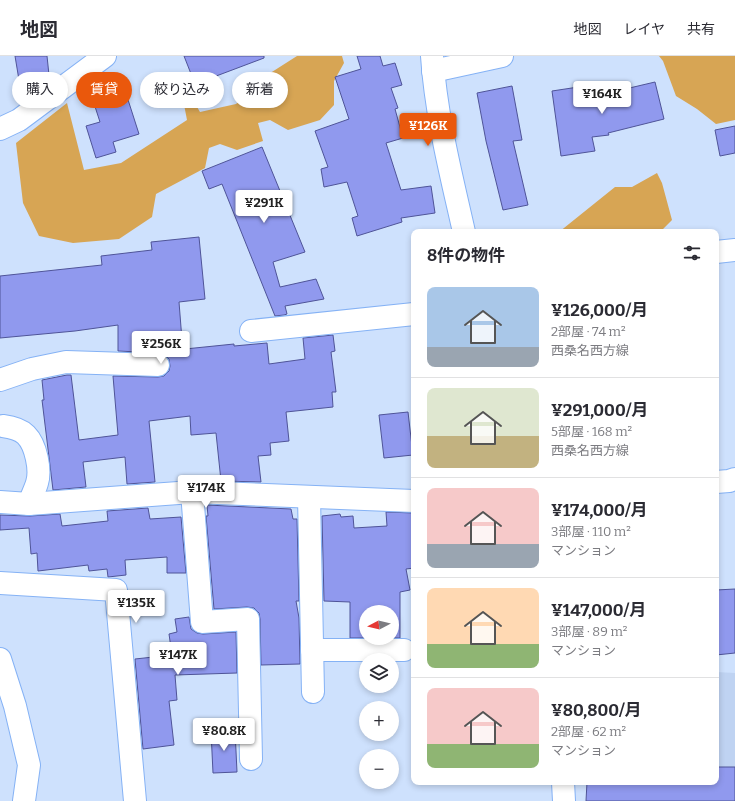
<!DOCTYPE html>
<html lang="ja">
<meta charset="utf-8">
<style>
body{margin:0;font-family:Bitter,"Noto Sans JP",serif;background:#f7f7f7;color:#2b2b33;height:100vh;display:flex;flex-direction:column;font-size:15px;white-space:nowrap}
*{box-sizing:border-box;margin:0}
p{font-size:13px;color:#7c7c81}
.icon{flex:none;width:22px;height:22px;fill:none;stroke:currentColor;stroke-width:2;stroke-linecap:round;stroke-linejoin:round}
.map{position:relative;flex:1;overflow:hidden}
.sheet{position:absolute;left:411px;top:173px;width:308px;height:556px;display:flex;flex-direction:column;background:#fff;border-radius:8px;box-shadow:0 2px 6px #0003}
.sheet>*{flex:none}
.hud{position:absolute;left:12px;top:16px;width:339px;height:36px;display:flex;gap:8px}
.needle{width:26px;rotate:263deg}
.controls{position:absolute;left:359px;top:549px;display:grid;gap:8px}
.controls a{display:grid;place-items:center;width:40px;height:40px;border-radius:50%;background:#fff;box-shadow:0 2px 6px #0003;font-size:20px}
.price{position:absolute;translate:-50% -34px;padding:0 9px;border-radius:4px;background:#fff;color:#222;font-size:13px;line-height:26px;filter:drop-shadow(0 1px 2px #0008)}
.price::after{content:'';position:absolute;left:50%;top:24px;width:12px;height:9px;margin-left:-6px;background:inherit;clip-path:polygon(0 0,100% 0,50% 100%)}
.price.on{background:#ea580c;color:#fff}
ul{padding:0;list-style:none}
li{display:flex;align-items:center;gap:12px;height:100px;padding:0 16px}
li+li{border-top:1px solid #e1e1e2}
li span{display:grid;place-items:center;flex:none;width:112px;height:80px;border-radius:8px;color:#555}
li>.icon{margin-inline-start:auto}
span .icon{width:48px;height:48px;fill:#fffc;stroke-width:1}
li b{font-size:17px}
h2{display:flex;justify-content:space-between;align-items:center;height:48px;padding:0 16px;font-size:17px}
.tag{padding:0 14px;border-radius:18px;background:#fff;box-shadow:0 2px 6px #0003;font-size:14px;line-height:36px}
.tag.on{background:#ea580c;color:#fff}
header{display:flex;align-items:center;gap:24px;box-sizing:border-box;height:56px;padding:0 20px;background:#fff;border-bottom:1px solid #e1e1e2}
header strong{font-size:19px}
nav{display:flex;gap:22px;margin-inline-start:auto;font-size:14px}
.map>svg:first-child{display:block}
.built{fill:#bfd3f2}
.green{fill:#d7a554}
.building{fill:#9099ee;stroke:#4f5498}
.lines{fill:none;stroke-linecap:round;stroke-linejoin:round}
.minor-casing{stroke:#85b2f5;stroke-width:24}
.minor{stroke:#fff;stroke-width:22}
</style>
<header>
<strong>地図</strong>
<nav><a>地図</a><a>レイヤ</a><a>共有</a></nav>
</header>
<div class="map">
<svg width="735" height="745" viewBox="0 0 735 745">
<rect width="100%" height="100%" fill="#cee1fd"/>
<path class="built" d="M716,616L735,617V745L716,726Z"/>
<g class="green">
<path d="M297,0H342L344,7L334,25V49L320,64L288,74L270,64L258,67L263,85L237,94L220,88L209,92L205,112L156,138L152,161L119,183L73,187L39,180L23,147L16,87L67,47L84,114L121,107L187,64L181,33L189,37L200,56L236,48L264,21Z"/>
<path d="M659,0H735V64L716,68L697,53L676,40L663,5Z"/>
<path d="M657,117L662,127L672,164L663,173L650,174L647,176H559L615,131H632Z"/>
</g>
<g class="building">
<path d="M15,0H47L49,19L19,24Z"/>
<path d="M184,0H264V2L195,28Z"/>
<path d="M357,0H380L383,10L395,7L402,29L391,32L398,52L395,53L403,82L386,87L401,134L431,130L435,157L401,162L402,166L357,180L352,162L358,160L347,126L324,131L321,113L328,111L315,75L349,63L335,21L361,13Z"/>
<path d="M122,25L139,78L113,86L116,96L96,102L86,70L100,66L90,35Z"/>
<path d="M655,26L664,63L608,77L609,79L592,81L595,95L561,100L552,35L585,30L587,42Z"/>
<path d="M512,30L522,84L513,85L528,149L503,154L486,85L477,37Z"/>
<path d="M735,70V97L720,100L715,74Z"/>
<path d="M262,91L305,196L273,206L280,231L316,223L324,243L285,250L287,258L284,259L275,260L222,128L209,133L202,115Z"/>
<path d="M199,181L205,243L179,246L182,284H184L185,293L234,288V290L267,287L269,308L305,303L303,282L333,279L335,295L331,296L336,336H332L333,351L286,356L289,385L270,387L271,399L258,400L261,426L221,425L216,377L191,379L190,360L149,365L155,426L127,428L125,401L83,406L86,431L53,434L42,344H44L42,324L67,319H71L79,384L118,379L113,320L158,321L164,320L169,315L170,310L169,303L165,299L159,297L118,295V269L75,275L0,282V220L102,209L101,200L152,194L151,186Z"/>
<path d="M408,356L413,399L384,402L379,359Z"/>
<path d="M207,449L291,453L293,463H297L299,545H296L299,562L300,608L261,609L260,563L259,557L254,552L247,551L214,553L206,460H208Z"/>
<path d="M148,452L150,463L181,461L186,517H167V501L125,504L126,519L108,521L107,513L89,515L88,509L38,515L37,497L31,498L29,472L0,474V459L30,460L60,458L62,470L108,465L107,455Z"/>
<path d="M386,456L414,457V512L406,513L410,534L400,536V582H392V556H366V582H350V546L324,545L322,460L340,458L341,461L353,460L354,472L387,470Z"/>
<path d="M735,533V597L716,599V534Z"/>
<path d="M189,561L191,573L197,577L203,578L236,576L237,617L175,619L177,644L169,645L174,689L143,693L135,603L172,599L169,578L177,576L175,563Z"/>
<path d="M235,674L237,716L213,717L211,675Z"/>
<path d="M716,711H735V745H586L587,726H716Z"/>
</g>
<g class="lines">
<defs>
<g id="minor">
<path d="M432,0C436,60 451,118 464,176"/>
<path d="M433,15L502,0"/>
<path d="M0,73L19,64L105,0"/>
<path d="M716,196L735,194"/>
<path d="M251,275L414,258"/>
<path d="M0,324L32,313L66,306L158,309"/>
<path d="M3,370C11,371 20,373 26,379C36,389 41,414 37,427C35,434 31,441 29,448"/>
<path d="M716,426L729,425L735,423"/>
<path d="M192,436L202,566L248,563L251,703"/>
<path d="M309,441L313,636"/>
<path d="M0,446L29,448L192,436L414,445"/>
<path d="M0,527L116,534L135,745"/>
<path d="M312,594H404"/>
<path d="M0,603L15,650L29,709L24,745"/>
<path d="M563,726L564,745"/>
</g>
</defs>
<use href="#minor" class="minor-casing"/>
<use href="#minor" class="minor"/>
</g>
</svg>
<div class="controls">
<a><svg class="needle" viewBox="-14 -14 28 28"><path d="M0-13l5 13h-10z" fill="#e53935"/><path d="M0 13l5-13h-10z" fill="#7c7c81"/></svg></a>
<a><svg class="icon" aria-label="layers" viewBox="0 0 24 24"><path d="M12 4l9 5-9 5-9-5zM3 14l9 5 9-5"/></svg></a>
<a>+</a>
<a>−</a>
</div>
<b class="price" style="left:602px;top:59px">¥164K</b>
<b class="price on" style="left:428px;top:91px">¥126K</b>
<b class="price" style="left:264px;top:168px">¥291K</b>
<b class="price" style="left:161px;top:309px">¥256K</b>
<b class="price" style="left:206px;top:453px">¥174K</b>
<b class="price" style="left:136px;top:568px">¥135K</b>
<b class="price" style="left:178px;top:620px">¥147K</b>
<b class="price" style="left:224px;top:696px">¥80.8K</b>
<div class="hud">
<a class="tag">購入</a>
<a class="tag on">賃貸</a>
<a class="tag">絞り込み</a>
<a class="tag">新着</a>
</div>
<section class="sheet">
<h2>8件の物件<svg class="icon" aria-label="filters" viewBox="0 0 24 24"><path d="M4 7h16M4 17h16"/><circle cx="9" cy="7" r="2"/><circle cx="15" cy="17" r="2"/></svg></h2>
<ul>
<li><span style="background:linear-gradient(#a9c7e8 75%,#9aa5b1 0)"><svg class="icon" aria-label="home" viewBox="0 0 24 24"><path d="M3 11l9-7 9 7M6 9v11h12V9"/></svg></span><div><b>¥126,000/月</b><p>2部屋 · 74 m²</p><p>西桑名西方線</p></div></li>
<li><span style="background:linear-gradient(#dfe7d0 60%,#c2b280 0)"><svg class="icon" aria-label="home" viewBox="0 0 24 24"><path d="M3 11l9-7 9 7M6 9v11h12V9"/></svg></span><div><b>¥291,000/月</b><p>5部屋 · 168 m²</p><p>西桑名西方線</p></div></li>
<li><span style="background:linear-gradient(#f6c9c9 70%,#9aa5b1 0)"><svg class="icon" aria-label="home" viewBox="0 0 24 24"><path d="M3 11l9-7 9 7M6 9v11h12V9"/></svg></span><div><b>¥174,000/月</b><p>3部屋 · 110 m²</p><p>マンション</p></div></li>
<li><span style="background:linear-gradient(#ffd9b3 70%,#8fb573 0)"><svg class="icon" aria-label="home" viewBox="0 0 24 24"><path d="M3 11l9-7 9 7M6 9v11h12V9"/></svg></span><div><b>¥147,000/月</b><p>3部屋 · 89 m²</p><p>マンション</p></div></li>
<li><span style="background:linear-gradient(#f6c9c9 70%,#8fb573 0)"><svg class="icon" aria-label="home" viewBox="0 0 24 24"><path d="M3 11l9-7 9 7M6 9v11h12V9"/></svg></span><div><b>¥80,800/月</b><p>2部屋 · 62 m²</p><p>マンション</p></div></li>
</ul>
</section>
</div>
